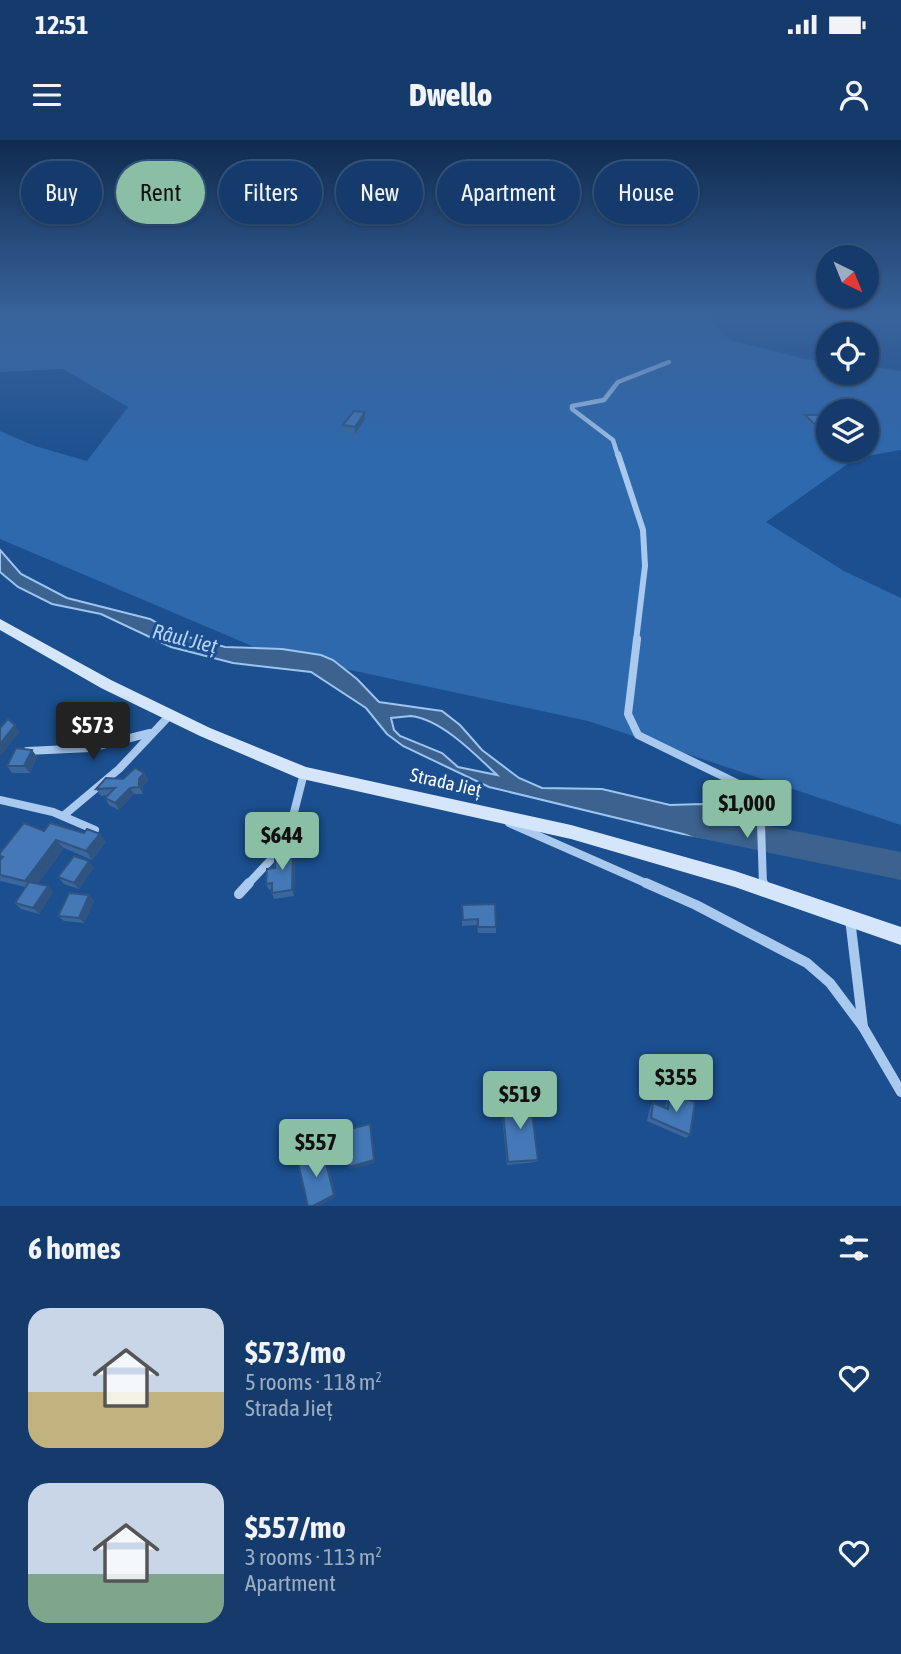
<!DOCTYPE html>
<meta charset="utf-8">
<style>
body{margin:0;font-family:"Asap Condensed",sans-serif;background:#214673;color:#f1f3f6;height:100vh;display:flex;flex-direction:column;font-size:26px;white-space:nowrap}
*{box-sizing:border-box;margin:0}
p{font-size:23px;color:#9dadc1}
.icon{flex:none;width:38px;height:38px;fill:none;stroke:currentColor;stroke-width:2;stroke-linecap:round;stroke-linejoin:round}
.map{position:relative;height:1066px;overflow:hidden}
.sheet{display:flex;flex-direction:column;background:#143b6b;flex:1}
.sheet>*{flex:none}
.banner{position:absolute;left:21px;top:21px;width:859px;height:63px;display:flex;gap:14px}
.needle{width:46px;rotate:137deg}
.buttons{position:absolute;left:816px;top:105px;display:grid;gap:14px}
.buttons a{display:grid;place-items:center;width:63px;height:63px;border-radius:50%;background:#143b6b;box-shadow:0 2px 5px #0004,0 0 0 2px #33557e;font-size:35px}
.price{position:absolute;translate:-50% -60px;padding:0 16px;border-radius:7px;background:#8abfa5;color:#111;font-size:23px;line-height:46px;filter:drop-shadow(0 2px 4px #0008)}
.price::after{content:'';position:absolute;left:50%;top:42px;width:21px;height:16px;margin-left:-10px;background:inherit;clip-path:polygon(0 0,100% 0,50% 100%)}
.price.active{background:#222;color:#fff}
ul{padding:0;list-style:none}
li{display:flex;align-items:center;gap:21px;height:175px;padding:0 28px}
li span{display:grid;place-items:center;flex:none;width:196px;height:140px;border-radius:21px;color:#555}
li>.icon{margin-inline-start:auto}
span .icon{width:84px;height:84px;fill:#fffc;stroke-width:1}
li b{font-size:30px}
h2{display:flex;justify-content:space-between;align-items:center;height:84px;padding:0 28px;font-size:30px}
.chip{padding:0 24px;border-radius:32px;background:#143b6b;box-shadow:0 2px 5px #0004,0 0 0 2px #33557e;font-size:24px;line-height:63px}
.chip.active{background:#8abfa5;color:#111}
.status{display:flex;justify-content:space-between;align-items:center;height:49px;padding:0 35px;background:#143b6b;direction:ltr}
.status svg{height:19px;fill:currentColor}
header{display:flex;justify-content:space-between;align-items:center;height:91px;padding:0 28px;background:#143b6b;font-size:32px;font-weight:800}
.map>svg:first-child{display:block}
.green{fill:#2e69ad;fill-rule:evenodd}
.water{fill:#3c6290;stroke:#9cc4f0;stroke-width:2;fill-rule:evenodd}
.lines{fill:none;stroke-linecap:round;stroke-linejoin:round}
.river{fill:#3c6290;fill-rule:evenodd}
.minor-far3{stroke:#a9c9ee;stroke-width:4.5}
.minor-far2{stroke:#a9c9ee;stroke-width:6}
.minor-far1{stroke:#a9c9ee;stroke-width:8}
.minor{stroke:#a9c9ee;stroke-width:10}
.secondary{fill:#d6e6fa;fill-rule:evenodd}
.wall{fill:#3a679d}
.shaded-wall{fill:#305480}
.building{fill:#4478b7;stroke:#305480;stroke-width:2}
.labels{text-anchor:middle;stroke-width:6;stroke-linejoin:round;paint-order:stroke}
.street-label{font-size:19px;fill:#fff;stroke:#1b4f8f}
.water-label{font-size:21px;font-style:italic;fill:#b5d3f5;stroke:#1b4f8f}
</style>
<div class="status"><b>12:51</b><svg viewBox="0 0 49 12"><path d="M0 12V9h3v3zM5 12V6h3v6zM10 12V3h3v9zM15 12V0h3v12zM26 1h20v11H26zM47 4h2v5h-2z"/></svg></div>
<header><svg class="icon" aria-label="menu" viewBox="0 0 24 24"><path d="M4 6h16M4 12h16M4 18h16"/></svg>Dwello<svg class="icon" aria-label="person" viewBox="0 0 24 24"><circle cx="12" cy="8" r="4"/><path d="M4 21q1-7 8-7t8 7"/></svg></header>
<div class="map">
<svg width="901" height="1066" viewBox="0 0 901 1066">
<rect width="100%" height="100%" fill="#1b4f8f"/>
<path class="green" d="M0,175H705L730,200L806,219L828,222V233H866V226L901,231V310L856,318L766,382L844,431L901,458V685L588,581L266,512L0,399V291L35,306L87,321L128,267L63,229L0,232ZM828,271H866V310H828Z"/>
<path class="water" d="M0,410L21,434L67,458L150,479L177,494L225,507L282,509L321,515L333,520L357,539L379,562L442,571L460,585L482,610L519,638L542,648L602,649L670,665L702,664L724,673L726,701L683,694L489,647L403,606L387,594L366,568L311,532L233,523L171,507L101,474L52,464L18,447L0,432ZM411,576C441,579 476,615 497,635L458,627L442,613L400,596L394,590L391,578Z"/>
<g class="lines">
<path class="river" d="M694,671L901,712V740L694,697L684,693L679,684L684,675Z"/>
<path class="minor-far3" d="M618,316L613,300L572,269V266L604,260L618,242L669,222"/>
<path class="minor-far2" d="M618,314L643,390L645,426L636,501"/>
<g class="minor-far1">
<path d="M637,499L628,574L638,595L749,649L761,684L763,745"/>
<path d="M27,611L90,608L150,593"/>
<path d="M0,660L53,672L95,690"/>
<path d="M63,676L119,629L170,575"/>
<path d="M509,683L650,745"/>
<path d="M247,745L281,709L288,696L304,633"/>
</g>
<g class="minor">
<path d="M646,743L696,765L807,823L830,843L863,887L850,779"/>
<path d="M763,743V748"/>
<path d="M239,754L249,743"/>
<path d="M863,887L901,952"/>
</g>
<path class="secondary" d="M0,479L111,540L210,588L306,627L571,685L735,731L901,787V805L735,747L571,699L298,638L200,596L101,548L0,490Z"/>
</g>
<g class="wall">
<path d="M695,175H716L706,179Z"/>
<path d="M822,210H828V219L820,216Z"/>
<path d="M805,275L828,283V301L803,279Z"/>
<path d="M365,279L355,294L344,292L343,285Z"/>
<path d="M32,610L37,617L30,633H12L7,626Z"/>
<path d="M144,633L148,640L143,646V654H134L119,670L109,665L105,658L108,655L101,656L96,649L123,639Z"/>
<path d="M315,690L312,711H294L292,705Z"/>
<path d="M44,691L100,694L106,702L92,720L64,708L37,744L48,746L53,752L39,774L21,769L15,763L25,747L0,741V720L2,718L0,717V713Z"/>
<path d="M295,716L294,756L274,759L272,753V749L269,750L266,744L275,728Z"/>
<path d="M94,727L79,749L64,744L58,737Z"/>
<path d="M89,755L94,761L84,783L64,781L58,776Z"/>
<path d="M462,765L496,787V793H478L477,785L462,786Z"/>
<path d="M670,953L690,995L686,998L647,981L650,967L653,963L665,968L667,956Z"/>
<path d="M502,962L538,1020L536,1022L507,1025L501,966Z"/>
</g>
<g class="shaded-wall">
<path d="M365,272V279L355,294V287Z"/>
<path d="M15,585L20,592L0,617V604Z"/>
<path d="M32,610L37,617L30,633L24,626Z"/>
<path d="M144,633L148,640L143,646V654L139,647V639Z"/>
<path d="M130,648L134,654L119,670L115,663Z"/>
<path d="M313,684L315,690L312,711L310,705Z"/>
<path d="M100,694L106,702L92,720L86,711Z"/>
<path d="M56,700L64,708L33,749L25,741Z"/>
<path d="M293,710L295,716L294,756L292,750Z"/>
<path d="M89,721L94,727L79,749L74,743Z"/>
<path d="M48,746L53,752L39,774L33,768Z"/>
<path d="M89,755L94,761L84,783L79,778Z"/>
<path d="M370,984L371,987L375,1023L351,1029L349,1027Z"/>
<path d="M323,1011L326,1014L336,1057L319,1066H313Z"/>
</g>
<g class="building">
<path d="M354,271L365,272L355,287L343,285Z"/>
<path d="M805,275H820L828,283V297Z"/>
<path d="M8,579L15,585L0,604V588Z"/>
<path d="M16,608L32,610L24,626H7Z"/>
<path d="M135,628L144,633L139,639V647L130,648L115,663L105,658L115,648L96,649L106,638L123,639Z"/>
<path d="M24,683L44,691L50,683L84,693L87,689L100,694L86,711L56,700L25,741L0,735V720L3,717L0,716V713Z"/>
<path d="M296,684H313L310,705H292Z"/>
<path d="M293,710L292,750L272,753V743L266,744L267,729L275,728V716L280,711Z"/>
<path d="M74,716L89,721L74,743L58,737Z"/>
<path d="M29,742L48,746L33,768L15,763Z"/>
<path d="M69,753L89,755L79,778L58,776Z"/>
<path d="M495,764L496,787H478V779L463,780L462,765Z"/>
<path d="M670,953L695,962L690,995L651,978L653,963L668,969Z"/>
<path d="M530,959L538,1020L508,1022L502,962Z"/>
<path d="M370,984L374,1020L349,1027L346,990Z"/>
<path d="M323,1011L334,1055L313,1066H308L298,1023Z"/>
</g>
<linearGradient id="sky" x2="0" y2="1"><stop stop-color="#0f2b4f"/><stop offset="0.54" stop-color="#39639b"/><stop offset="1" stop-color="#39639b" stop-opacity="0"/></linearGradient>
<rect width="901" height="324" fill="url(#sky)"/>
<g class="labels">
<g class="street-label">
<text transform="translate(446 642) rotate(13)" y="7">Strada Jieț</text>
</g>
<g class="water-label">
<text transform="translate(185 499) rotate(14)" y="7">Râul Jieț</text>
</g>
</g>
</svg>
<div class="buttons">
<a><svg class="needle" viewBox="-14 -14 28 28"><path d="M0-13l5 13h-10z" fill="#e53935"/><path d="M0 13l5-13h-10z" fill="#9dadc1"/></svg></a>
<a><svg class="icon" aria-label="locate" viewBox="0 0 24 24"><circle cx="12" cy="12" r="6"/><path d="M12 2v4M12 18v4M2 12h4M18 12h4"/></svg></a>
<a><svg class="icon" aria-label="layers" viewBox="0 0 24 24"><path d="M12 4l9 5-9 5-9-5zM3 14l9 5 9-5"/></svg></a>
</div>
<b class="price active" style="left:93px;top:622px">$573</b>
<b class="price" style="left:747px;top:700px">$1,000</b>
<b class="price" style="left:282px;top:732px">$644</b>
<b class="price" style="left:676px;top:974px">$355</b>
<b class="price" style="left:520px;top:991px">$519</b>
<b class="price" style="left:316px;top:1039px">$557</b>
<div class="banner">
<a class="chip">Buy</a>
<a class="chip active">Rent</a>
<a class="chip">Filters</a>
<a class="chip">New</a>
<a class="chip">Apartment</a>
<a class="chip">House</a>
</div>
</div>
<section class="sheet">
<h2>6 homes<svg class="icon" aria-label="filters" viewBox="0 0 24 24"><path d="M4 7h16M4 17h16"/><circle cx="9" cy="7" r="2"/><circle cx="15" cy="17" r="2"/></svg></h2>
<ul>
<li><span style="background:linear-gradient(#c9d6e8 60%,#c2b280 0)"><svg class="icon" aria-label="home" viewBox="0 0 24 24"><path d="M3 11l9-7 9 7M6 9v11h12V9"/></svg></span><div><b>$573/mo</b><p>5 rooms · 118 m²</p><p>Strada Jieț</p></div><svg class="icon" aria-label="heart" viewBox="0 0 24 24"><path d="M12 20l-8-8c-3-5 5-10 8-4 3-6 11-1 8 4z"/></svg></li>
<li><span style="background:linear-gradient(#c9d6e8 65%,#7fa58c 0)"><svg class="icon" aria-label="home" viewBox="0 0 24 24"><path d="M3 11l9-7 9 7M6 9v11h12V9"/></svg></span><div><b>$557/mo</b><p>3 rooms · 113 m²</p><p>Apartment</p></div><svg class="icon" aria-label="heart" viewBox="0 0 24 24"><path d="M12 20l-8-8c-3-5 5-10 8-4 3-6 11-1 8 4z"/></svg></li>
</ul>
</section>
